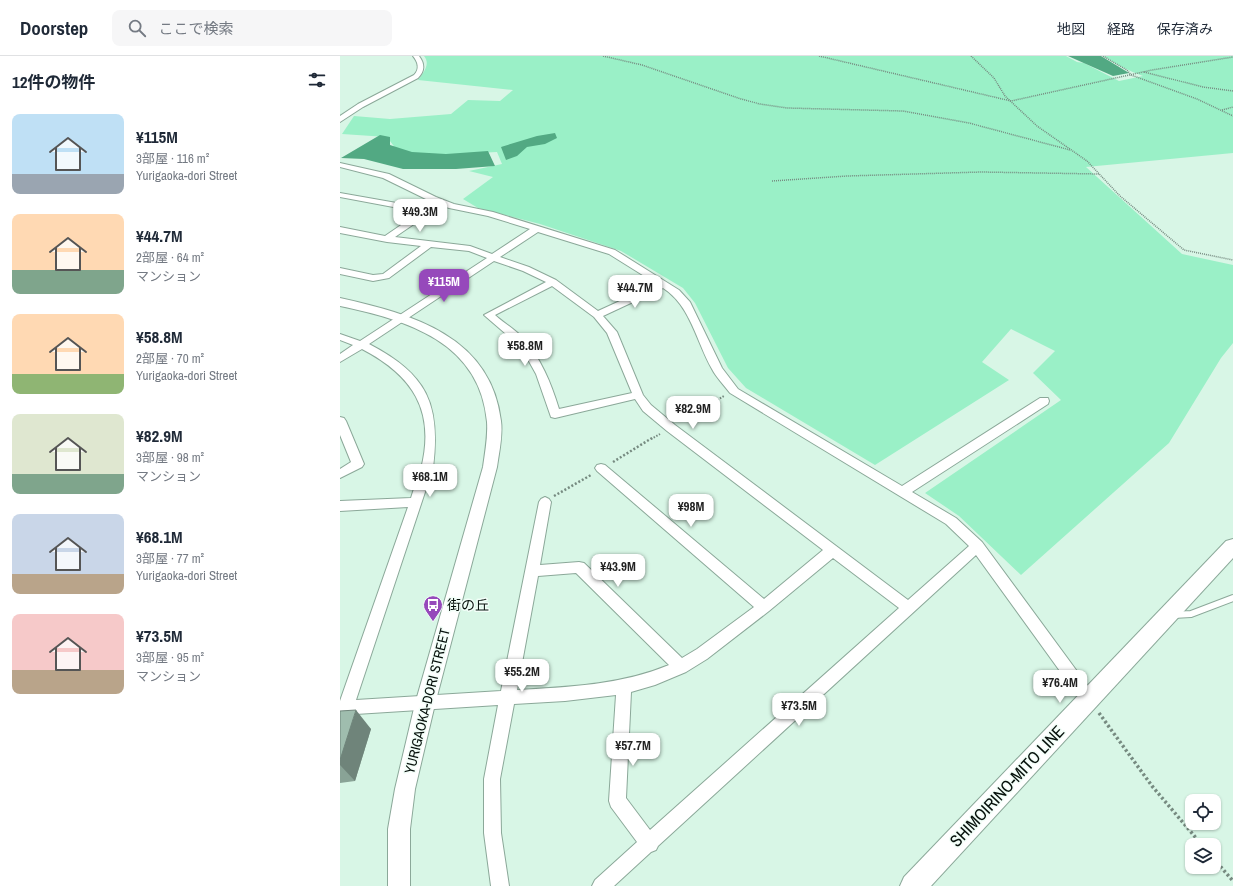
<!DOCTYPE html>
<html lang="ja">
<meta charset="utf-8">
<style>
body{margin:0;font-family:"Archivo Narrow","Noto Sans JP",sans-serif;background:#f6f6f7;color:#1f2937;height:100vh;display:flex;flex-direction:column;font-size:15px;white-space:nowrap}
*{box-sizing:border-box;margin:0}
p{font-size:13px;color:#747a83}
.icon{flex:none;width:22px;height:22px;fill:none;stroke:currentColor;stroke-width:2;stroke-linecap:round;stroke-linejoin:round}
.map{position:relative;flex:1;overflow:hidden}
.details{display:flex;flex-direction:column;background:#fff;width:340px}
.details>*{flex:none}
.tools{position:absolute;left:845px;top:738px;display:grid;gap:8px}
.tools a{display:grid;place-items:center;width:36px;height:36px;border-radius:8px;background:#fff;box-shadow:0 1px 3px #0004;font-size:20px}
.price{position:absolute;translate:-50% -34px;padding:0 9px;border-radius:8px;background:#fff;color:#222;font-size:13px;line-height:26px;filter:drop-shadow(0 1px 2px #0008)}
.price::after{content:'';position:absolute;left:50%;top:24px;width:12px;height:9px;margin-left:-6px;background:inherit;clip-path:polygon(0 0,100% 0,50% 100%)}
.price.active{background:#9649bb;color:#fff}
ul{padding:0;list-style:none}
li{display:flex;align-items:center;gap:12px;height:100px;padding:0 12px}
li span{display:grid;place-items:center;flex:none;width:112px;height:80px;border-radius:8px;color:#555}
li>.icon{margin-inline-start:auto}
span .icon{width:48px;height:48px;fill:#fffc;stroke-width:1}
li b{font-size:17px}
h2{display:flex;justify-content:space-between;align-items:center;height:48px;padding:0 12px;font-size:17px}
header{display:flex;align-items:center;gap:24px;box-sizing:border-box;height:56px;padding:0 20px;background:#fff;border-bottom:1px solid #e0e1e3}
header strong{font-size:19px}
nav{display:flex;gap:22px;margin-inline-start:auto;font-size:14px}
.search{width:280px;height:36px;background:#f6f6f7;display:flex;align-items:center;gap:10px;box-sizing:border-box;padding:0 14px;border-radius:8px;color:#747a83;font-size:15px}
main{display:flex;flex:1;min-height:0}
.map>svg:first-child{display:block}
.green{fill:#9af0c7}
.water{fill:#52a983}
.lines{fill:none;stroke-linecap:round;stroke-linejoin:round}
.service-casing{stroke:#8ba899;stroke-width:8}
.minor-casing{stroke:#8ba899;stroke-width:2}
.tertiary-casing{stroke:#8ba899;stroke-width:2}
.secondary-casing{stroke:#8ba899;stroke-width:2}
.path-far3{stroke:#768a80;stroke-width:1.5;stroke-dasharray:1 1;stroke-linecap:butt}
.path-far2{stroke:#768a80;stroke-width:2;stroke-dasharray:1.5 1.5;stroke-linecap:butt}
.path-far1{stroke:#768a80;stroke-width:2.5;stroke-dasharray:2 2;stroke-linecap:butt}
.path{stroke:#768a80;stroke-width:3.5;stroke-dasharray:2.5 2.5;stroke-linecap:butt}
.service{stroke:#fff;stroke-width:6}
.minor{fill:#fff;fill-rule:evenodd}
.tertiary{fill:#fff;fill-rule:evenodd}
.secondary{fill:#fff;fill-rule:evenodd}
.wall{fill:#89a396}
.shaded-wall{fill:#6f847a}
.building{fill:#9fbdae;stroke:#6f847a}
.labels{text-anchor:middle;stroke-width:3;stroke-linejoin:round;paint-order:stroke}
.poi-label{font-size:14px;fill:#06100b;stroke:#f2fef8;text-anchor:start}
.street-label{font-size:14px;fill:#06100b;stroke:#f2fef8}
.near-street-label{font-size:17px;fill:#06100b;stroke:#f2fef8}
</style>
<header>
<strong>Doorstep</strong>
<div class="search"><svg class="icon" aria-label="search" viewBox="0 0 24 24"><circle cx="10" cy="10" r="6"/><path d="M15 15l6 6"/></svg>ここで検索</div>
<nav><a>地図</a><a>経路</a><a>保存済み</a></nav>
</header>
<main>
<section class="details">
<h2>12件の物件<svg class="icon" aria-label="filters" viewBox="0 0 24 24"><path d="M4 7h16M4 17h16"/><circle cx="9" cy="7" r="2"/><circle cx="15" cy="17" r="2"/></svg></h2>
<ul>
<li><span style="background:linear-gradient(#bfe0f5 75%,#9aa5b1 0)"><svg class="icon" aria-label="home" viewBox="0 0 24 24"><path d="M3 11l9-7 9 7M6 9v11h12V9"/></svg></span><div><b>¥115M</b><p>3部屋 · 116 m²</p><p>Yurigaoka-dori Street</p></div></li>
<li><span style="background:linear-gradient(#ffd9b3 70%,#7fa58c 0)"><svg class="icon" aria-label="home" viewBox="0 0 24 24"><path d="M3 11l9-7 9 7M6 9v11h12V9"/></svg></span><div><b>¥44.7M</b><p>2部屋 · 64 m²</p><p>マンション</p></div></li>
<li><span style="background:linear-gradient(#ffd9b3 75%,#8fb573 0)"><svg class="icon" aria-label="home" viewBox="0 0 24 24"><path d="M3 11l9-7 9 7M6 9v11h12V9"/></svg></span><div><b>¥58.8M</b><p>2部屋 · 70 m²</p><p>Yurigaoka-dori Street</p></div></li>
<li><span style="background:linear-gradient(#dfe7d0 75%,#7fa58c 0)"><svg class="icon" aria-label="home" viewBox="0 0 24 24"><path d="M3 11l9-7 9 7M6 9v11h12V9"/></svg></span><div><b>¥82.9M</b><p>3部屋 · 98 m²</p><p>マンション</p></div></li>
<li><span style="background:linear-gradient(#c9d6e8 75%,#b9a48a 0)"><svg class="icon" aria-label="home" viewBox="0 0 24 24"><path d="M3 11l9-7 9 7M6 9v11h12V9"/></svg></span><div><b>¥68.1M</b><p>3部屋 · 77 m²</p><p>Yurigaoka-dori Street</p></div></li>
<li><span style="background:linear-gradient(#f6c9c9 70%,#b9a48a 0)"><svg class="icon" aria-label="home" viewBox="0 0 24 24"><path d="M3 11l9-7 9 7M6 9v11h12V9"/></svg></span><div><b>¥73.5M</b><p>3部屋 · 95 m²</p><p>マンション</p></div></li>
</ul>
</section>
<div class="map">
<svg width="893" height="830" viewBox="0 0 893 830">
<rect width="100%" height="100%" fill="#d8f6e6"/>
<path class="green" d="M84,0H726L737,6L744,7L779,25L803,20C789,15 776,8 763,0H893V97L746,111L842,198L893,209V287L881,302L829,387L681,519L619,460L585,437L721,344L693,317L715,295L671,273L642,306L669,324L535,409L406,332L388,312L355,247L343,232L281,195L200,168L138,152L123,143L153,121L129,115L162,108L157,96L78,100L56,93L47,81L2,78L14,60L50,63L111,58L128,44L160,45L173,34L78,24C83,17 91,8 84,0Z"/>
<g class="water">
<path d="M728,0H761L789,17L773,20Z"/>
<path d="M215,77L217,82L205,88L187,91L177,100L166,104L161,91L197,80Z"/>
<path d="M40,79L50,81V89L72,96L106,98L148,95L155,110L116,113H63L24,103L1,102Z"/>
</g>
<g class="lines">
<defs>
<path id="service" d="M833,559L851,558L893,542"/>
<g id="minor">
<path d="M73,0H79C85,8 85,15 78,22L23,51L0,66V60L18,48L74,19C80,13 78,6 73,0Z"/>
<path d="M0,107L49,118L96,141L114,148L153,156L275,194L339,234L350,246L382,312L398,333L562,430L700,342H708L709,345L708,348L572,436L616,462L642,486L753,637L756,642L753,647L748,649L743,647L636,499L318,790L316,794L311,796L274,830H252L255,824L297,786L271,751L269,745L276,639L225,645L174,648L160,723L161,777L169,830H151L144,777V723L158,649L0,659V645L68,451L0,455V445L71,442C74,432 78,422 81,413C96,354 72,319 22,293L0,306V298L13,289L0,284V278L20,285L147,202L129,195L91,191L49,222L33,225L0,218V212L33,219L43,218L81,190L47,186L0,177V171L45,180L80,156L0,141V137L85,152L93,151V155L55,181L130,190L152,198L190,173L148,160L109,152L90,145L43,122L0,111ZM198,176L269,198L317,228L258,255L216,224L189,211L160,201ZM154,205L183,215L206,226L144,259L174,285L186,300L196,318L211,361L215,362L295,343L303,355L327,375L483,494L424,543L265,409L261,408L257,409L255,412L257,415L414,551L357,593L342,602L244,507L239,506L200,509L211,446L209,443L205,441L201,443L199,446L161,635L16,644L93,412C101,348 87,318 29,288ZM212,230L254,261L267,277L292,337L219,353C211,327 201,302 182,281C174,273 164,267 155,259ZM323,232C351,250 356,285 372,313C376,321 384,329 390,337L606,468L629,490L568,544L335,369L311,349L303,339L277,276L263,260ZM493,502L559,552L310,774L286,742L291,636L315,629L346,616L367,603L429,555ZM236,517L329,609C281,629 228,631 177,634L198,520Z"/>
<path d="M0,361L4,362L6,365L24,408L22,411L0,422V413L11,406L0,379Z"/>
</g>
<path id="tertiary" d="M0,242C72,258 151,280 161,365C163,380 159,396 157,411L95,648L75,733L70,773V830H48V773L55,733L75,648L143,411C145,396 148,381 147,366C140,286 67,264 0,250Z"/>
<path id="secondary" d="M893,483V502L591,830H560L564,821L886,485Z"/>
</defs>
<use href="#service" class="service-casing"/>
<use href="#minor" class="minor-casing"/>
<use href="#tertiary" class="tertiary-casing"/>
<use href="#secondary" class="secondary-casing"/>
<g class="path-far3">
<path d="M263,0L302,9L401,43L420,48L447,52L563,55L629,67L730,94"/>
<path d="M479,0L671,45L812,14L893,1"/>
<path d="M631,0L654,22L665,40L697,70L747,105L780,140L844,194L893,204"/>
<path d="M763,0L787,14L791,19L857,43L893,60"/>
<path d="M804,16L863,31L893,35"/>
<path d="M882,54L893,51"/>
<path d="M432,125L507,120L641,116L759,118"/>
</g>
<g class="path-far2">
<path d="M341,365L384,340"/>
<path d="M311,383L320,378"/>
</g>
<g class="path-far1">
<path d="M273,406L312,382"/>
<path d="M214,440L251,419"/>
</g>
<g class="path">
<path d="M759,657L812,730L862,789"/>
<path d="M874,803L893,825"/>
</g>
<use href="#service" class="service"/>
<use href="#minor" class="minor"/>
<use href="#tertiary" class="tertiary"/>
<use href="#secondary" class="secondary"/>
</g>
<path class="wall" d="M0,655L31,673L15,725L0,727Z"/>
<path class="shaded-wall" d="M16,654L31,673L15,725L0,709V704Z"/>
<path class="building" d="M16,654L0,704V655Z"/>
<defs>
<symbol id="bus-pin" viewBox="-11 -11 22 30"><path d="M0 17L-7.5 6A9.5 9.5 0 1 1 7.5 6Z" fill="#9649bb" stroke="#f2fef8"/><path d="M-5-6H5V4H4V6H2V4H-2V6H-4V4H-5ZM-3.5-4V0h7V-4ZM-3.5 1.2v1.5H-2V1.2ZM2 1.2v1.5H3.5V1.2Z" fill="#fff"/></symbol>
</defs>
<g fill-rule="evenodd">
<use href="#bus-pin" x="82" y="538" width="22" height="30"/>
</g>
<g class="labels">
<g class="poi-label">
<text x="107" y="554">街の丘</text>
</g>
<g class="street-label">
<text transform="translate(87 645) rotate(-76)" y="5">YURIGAOKA-DORI STREET</text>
</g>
<g class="near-street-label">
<text transform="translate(667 730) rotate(-47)" y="6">SHIMOIRINO-MITO LINE</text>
</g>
</g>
</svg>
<div class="tools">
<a><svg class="icon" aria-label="locate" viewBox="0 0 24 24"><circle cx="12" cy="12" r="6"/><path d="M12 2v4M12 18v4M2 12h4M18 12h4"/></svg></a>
<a><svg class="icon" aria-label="layers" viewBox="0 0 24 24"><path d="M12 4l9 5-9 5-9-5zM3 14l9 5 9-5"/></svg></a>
</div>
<b class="price" style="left:80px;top:177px">¥49.3M</b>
<b class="price active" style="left:104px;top:247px">¥115M</b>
<b class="price" style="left:295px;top:253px">¥44.7M</b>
<b class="price" style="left:185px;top:311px">¥58.8M</b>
<b class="price" style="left:353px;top:374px">¥82.9M</b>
<b class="price" style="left:90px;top:442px">¥68.1M</b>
<b class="price" style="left:351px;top:472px">¥98M</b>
<b class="price" style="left:278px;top:532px">¥43.9M</b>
<b class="price" style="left:182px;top:637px">¥55.2M</b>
<b class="price" style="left:720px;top:648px">¥76.4M</b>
<b class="price" style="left:459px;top:671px">¥73.5M</b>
<b class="price" style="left:293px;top:711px">¥57.7M</b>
</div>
</main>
